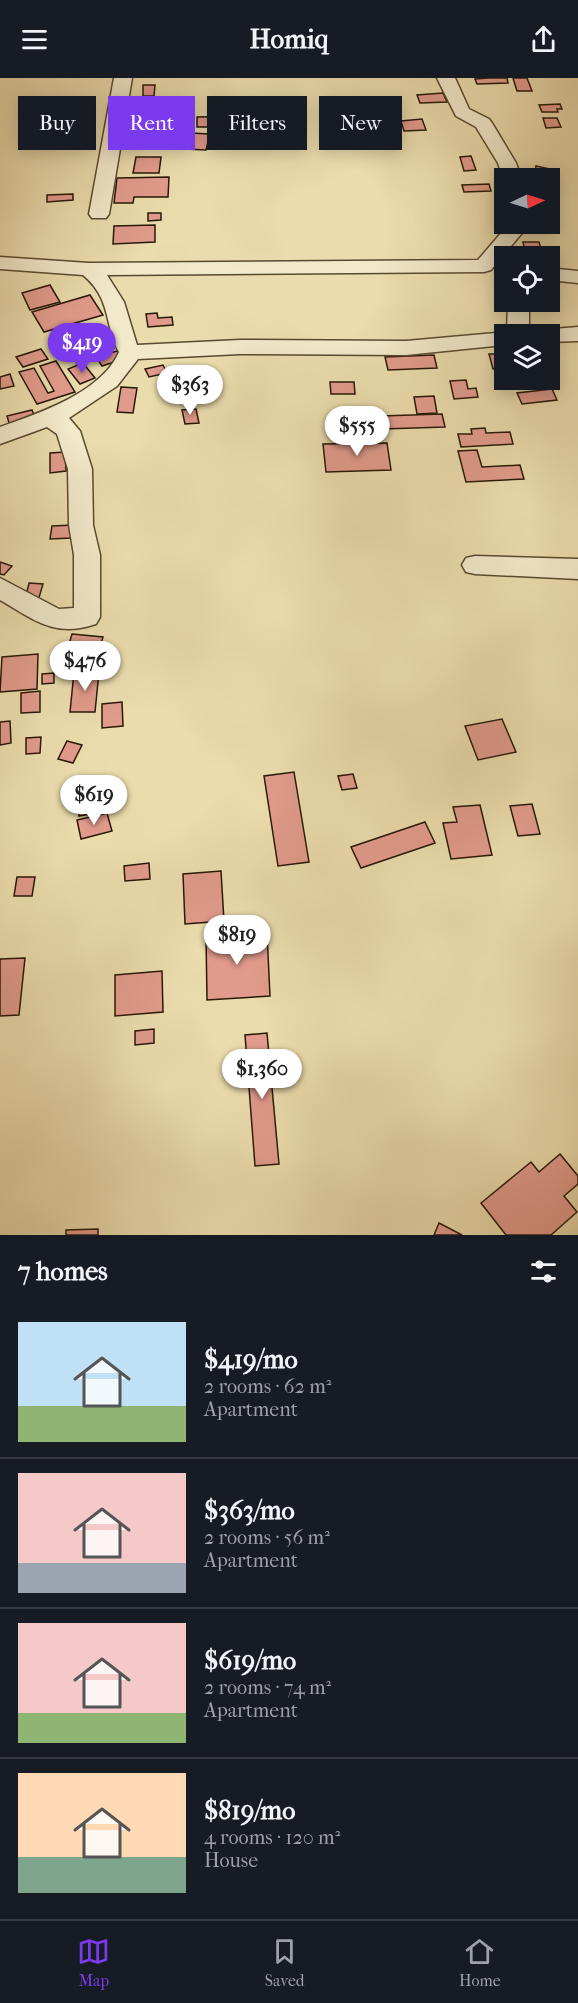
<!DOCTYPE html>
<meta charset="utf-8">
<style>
body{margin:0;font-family:"IM FELL French Canon",serif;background:#242831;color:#f1f3f6;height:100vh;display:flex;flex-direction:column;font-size:22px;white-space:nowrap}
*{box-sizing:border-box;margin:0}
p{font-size:20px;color:#9ea1a6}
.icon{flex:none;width:33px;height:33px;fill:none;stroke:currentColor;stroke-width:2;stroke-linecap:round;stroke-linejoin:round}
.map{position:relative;height:1157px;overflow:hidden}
.side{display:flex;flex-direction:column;background:#171b24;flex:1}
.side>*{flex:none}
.top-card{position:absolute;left:18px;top:18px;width:543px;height:54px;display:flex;gap:12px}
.needle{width:39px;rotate:86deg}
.fabs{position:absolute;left:494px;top:90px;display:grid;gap:12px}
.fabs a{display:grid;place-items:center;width:66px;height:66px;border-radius:0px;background:#171b24;box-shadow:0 3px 15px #0003;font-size:30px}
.price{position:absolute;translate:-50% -51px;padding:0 14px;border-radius:21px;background:#fff;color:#222;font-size:20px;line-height:39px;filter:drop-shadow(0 2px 3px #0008)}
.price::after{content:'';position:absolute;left:50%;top:36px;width:18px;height:14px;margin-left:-9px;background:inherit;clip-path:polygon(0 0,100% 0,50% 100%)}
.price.on{background:#7c3aed;color:#fff}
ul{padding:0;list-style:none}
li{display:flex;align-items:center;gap:18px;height:150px;padding:0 18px}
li+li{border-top:2px solid #363941}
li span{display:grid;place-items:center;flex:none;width:168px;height:120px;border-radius:0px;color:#555}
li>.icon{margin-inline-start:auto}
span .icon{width:72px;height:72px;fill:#fffc;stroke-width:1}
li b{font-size:26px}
h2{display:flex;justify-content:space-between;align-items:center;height:72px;padding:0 18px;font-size:26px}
.chip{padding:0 21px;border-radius:0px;background:#171b24;box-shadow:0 3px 15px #0003;font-size:21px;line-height:54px}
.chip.on{background:#7c3aed;color:#fff}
header{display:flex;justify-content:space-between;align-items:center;height:78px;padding:0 18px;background:#171b24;font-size:27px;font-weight:700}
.dock{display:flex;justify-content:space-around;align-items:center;height:84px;border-top:2px solid #363941;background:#171b24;font-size:16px;color:#9ea1a6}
.dock a{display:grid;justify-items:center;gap:3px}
.dock .on{color:#7c3aed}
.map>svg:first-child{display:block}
.building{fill:#e19b8c;stroke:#281806;stroke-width:1.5}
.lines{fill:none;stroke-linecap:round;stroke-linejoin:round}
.minor-casing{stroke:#594930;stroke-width:3}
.minor{fill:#f2e8ca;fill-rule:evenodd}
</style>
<header><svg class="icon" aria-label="menu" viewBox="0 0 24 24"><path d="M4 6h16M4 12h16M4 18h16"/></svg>Homiq<svg class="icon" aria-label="share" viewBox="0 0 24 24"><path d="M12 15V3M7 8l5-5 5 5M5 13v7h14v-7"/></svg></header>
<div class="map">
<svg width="578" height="1157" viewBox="0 0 578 1157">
<rect width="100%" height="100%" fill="#ebdcad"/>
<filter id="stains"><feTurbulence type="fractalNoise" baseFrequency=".00333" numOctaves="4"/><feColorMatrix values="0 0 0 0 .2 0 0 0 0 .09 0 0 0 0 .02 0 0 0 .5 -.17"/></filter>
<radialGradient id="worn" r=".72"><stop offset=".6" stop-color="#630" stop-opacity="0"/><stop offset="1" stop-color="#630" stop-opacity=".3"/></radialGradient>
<g class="building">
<path d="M488,0H507L508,5L477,6L475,1Z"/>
<path d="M513,0H527L532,13H517Z"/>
<path d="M143,7H155L154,18H143Z"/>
<path d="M443,15L447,24L420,25L417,17Z"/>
<path d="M72,23L73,30L50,32V26Z"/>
<path d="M301,25L302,37L251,39L250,27Z"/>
<path d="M560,26L562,31H557L558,34H542L539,27Z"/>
<path d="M242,38V49H197V39Z"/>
<path d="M543,40H557L561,49L546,50Z"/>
<path d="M422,41L426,52L404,53L401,43Z"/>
<path d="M147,45L163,46L161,57H134L135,49H146Z"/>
<path d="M189,55L210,56L206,72L185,71Z"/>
<path d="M471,78L476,92L464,93L460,79Z"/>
<path d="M136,79H161L159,95H133Z"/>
<path d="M536,88L555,92L554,98L535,99Z"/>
<path d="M169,99L168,119H134L133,125H114L117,100Z"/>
<path d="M489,106L491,113L464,114L462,107Z"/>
<path d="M73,116V122L47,124V117Z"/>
<path d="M148,135H161V142L148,143Z"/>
<path d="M155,147V164L113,166L114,148Z"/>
<path d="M523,164H539L543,178H526Z"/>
<path d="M50,207L60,224L30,232L22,215Z"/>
<path d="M90,217L103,237L44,254L32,234Z"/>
<path d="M157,235L158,240L172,239L173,247L148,249L146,236Z"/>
<path d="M41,271L48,281L23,289L16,279Z"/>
<path d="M117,273L123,281L102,288L96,279Z"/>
<path d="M489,276H503L504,290L493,291Z"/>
<path d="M434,277L437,290L388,292L385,279Z"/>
<path d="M56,283L75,314L37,326L19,294L34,290L48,315L54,313L40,288Z"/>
<path d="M83,285L95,300L80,306L68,291Z"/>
<path d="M163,287L167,295L149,299L145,291Z"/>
<path d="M10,296L14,308L0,311V299Z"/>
<path d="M466,302L468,311L476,310L478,319L454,321L450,303Z"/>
<path d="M330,304H354L355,316H331Z"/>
<path d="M121,309L137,310L133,335L117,334Z"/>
<path d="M552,311L557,322L522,326L517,315Z"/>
<path d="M434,318L437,335L417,336L414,319Z"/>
<path d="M196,331L199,345L185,346L182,332Z"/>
<path d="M32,332L36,342L10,348L7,338Z"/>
<path d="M372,335L375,359L336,360L334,336Z"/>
<path d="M442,336L445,349L383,351L381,338Z"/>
<path d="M485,350L486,355L510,354L513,366L461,369L458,356H472L471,351Z"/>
<path d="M387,365L391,392L326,394L323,366Z"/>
<path d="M477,372L482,389L520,387L524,401L466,404L458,373Z"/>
<path d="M65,374L66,393L50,395V375Z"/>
<path d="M73,447L72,460L50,461L52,448Z"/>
<path d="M0,484L12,488L4,497L0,496Z"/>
<path d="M29,505L43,506L38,523L25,522Z"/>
<path d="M72,556L103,559L96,584L65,580Z"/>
<path d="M38,576L37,611L0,614L2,579Z"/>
<path d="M74,594H99L95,634H70Z"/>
<path d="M54,595V605L42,606V596Z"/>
<path d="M40,613V634L21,635V615Z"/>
<path d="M122,624L123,648L102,650V626Z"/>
<path d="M502,641L516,674L478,682L465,648Z"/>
<path d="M10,643L11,665L0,667V644Z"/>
<path d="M41,659L40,675L26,676V660Z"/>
<path d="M67,663L82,667L73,685L58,681Z"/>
<path d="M294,694L309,784L278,788L264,698Z"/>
<path d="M353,696L357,710L342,712L338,698Z"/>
<path d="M101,714L103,734L79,738L78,717Z"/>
<path d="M532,726L540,756L518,758L510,728Z"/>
<path d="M480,727L492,777L451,781L443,745L457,744L453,729Z"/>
<path d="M107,735L112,753L81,761L77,742Z"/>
<path d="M425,744L435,765L361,790L351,769Z"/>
<path d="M149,785L150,801L125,803L124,788Z"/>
<path d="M221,793L224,843L185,846L183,796Z"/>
<path d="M17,799H35L32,818H14Z"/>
<path d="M267,855L270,918L207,922L206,858Z"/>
<path d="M25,880L19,937L0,938V881Z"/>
<path d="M162,893L163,934L115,938V897Z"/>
<path d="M154,951V965L135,967V953Z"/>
<path d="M267,955L279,1086L255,1088L245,957Z"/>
<path d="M560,1076L578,1098V1106L564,1118L577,1134L551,1157H506L481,1125L531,1084L539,1094Z"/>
<path d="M439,1145L462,1157H434Z"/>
<path d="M98,1151V1157H66V1152Z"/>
</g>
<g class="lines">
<defs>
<g id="minor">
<path d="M114,0H132L109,136L106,140H92L89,136Z"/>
<path d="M437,0H455L469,31L489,41L492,45L516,85L521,100L504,102L498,85L476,49L456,38Z"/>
<path d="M504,143V146H522V155L491,192L484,194L107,197L124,224L137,267L240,262L406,263L507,254L508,224H529V256H504V267L406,277L240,276L138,281L117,308L69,340L80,353L92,391L93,447L100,477V539L96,546C54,560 35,542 0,522V500L59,531L74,530V477L69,447L68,391L57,356L47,349L0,366V349C39,335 101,315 119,274C104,247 112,221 83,197L0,191V179L89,185L478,182L502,154Z"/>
<path d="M549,190L578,193V205L549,202Z"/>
<path d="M578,249V263L549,264V256H539L541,252Z"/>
<path d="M475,478L578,481V501L475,496L466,494L462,487L466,480Z"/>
</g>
</defs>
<use href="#minor" class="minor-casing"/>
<use href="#minor" class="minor"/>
</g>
<rect width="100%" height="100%" filter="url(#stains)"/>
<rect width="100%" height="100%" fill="url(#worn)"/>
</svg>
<div class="fabs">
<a><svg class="needle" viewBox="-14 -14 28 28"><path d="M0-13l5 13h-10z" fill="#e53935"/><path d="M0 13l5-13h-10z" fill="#9ea1a6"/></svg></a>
<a><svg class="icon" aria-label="locate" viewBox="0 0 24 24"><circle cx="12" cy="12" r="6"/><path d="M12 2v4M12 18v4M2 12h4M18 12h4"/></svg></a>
<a><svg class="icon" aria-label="layers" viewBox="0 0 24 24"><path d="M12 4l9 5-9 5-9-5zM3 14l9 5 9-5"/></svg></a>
</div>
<b class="price on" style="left:82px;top:296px">$419</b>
<b class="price" style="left:190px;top:338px">$363</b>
<b class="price" style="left:357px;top:379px">$555</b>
<b class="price" style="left:85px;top:614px">$476</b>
<b class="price" style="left:94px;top:748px">$619</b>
<b class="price" style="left:237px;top:888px">$819</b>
<b class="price" style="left:262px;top:1022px">$1,360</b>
<div class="top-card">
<a class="chip">Buy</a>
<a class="chip on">Rent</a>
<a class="chip">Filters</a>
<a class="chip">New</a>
</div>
</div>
<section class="side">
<h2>7 homes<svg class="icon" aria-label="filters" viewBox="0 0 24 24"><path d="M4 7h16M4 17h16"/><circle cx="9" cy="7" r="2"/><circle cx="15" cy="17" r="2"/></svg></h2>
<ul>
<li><span style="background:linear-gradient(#bfe0f5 70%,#8fb573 0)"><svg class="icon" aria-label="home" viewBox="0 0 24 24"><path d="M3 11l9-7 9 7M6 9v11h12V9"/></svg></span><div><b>$419/mo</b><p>2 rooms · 62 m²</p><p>Apartment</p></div></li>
<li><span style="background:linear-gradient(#f6c9c9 75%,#9aa5b1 0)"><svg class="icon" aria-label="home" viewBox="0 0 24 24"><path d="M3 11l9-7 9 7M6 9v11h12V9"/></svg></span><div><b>$363/mo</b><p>2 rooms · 56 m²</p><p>Apartment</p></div></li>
<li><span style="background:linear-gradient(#f6c9c9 75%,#8fb573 0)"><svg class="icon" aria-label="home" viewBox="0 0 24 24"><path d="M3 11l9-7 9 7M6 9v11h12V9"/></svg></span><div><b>$619/mo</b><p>2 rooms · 74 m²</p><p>Apartment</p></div></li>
<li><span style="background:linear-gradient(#ffd9b3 70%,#7fa58c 0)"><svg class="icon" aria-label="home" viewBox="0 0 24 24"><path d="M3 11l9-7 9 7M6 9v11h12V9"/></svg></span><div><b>$819/mo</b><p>4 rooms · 120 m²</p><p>House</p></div></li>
</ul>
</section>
<nav class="dock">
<a class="on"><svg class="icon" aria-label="map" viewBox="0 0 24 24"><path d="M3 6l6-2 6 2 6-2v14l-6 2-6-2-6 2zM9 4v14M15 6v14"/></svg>Map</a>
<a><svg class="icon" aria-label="saved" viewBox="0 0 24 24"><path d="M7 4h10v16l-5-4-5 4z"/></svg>Saved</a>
<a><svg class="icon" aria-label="home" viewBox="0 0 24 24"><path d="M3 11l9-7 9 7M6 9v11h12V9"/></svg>Home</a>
</nav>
